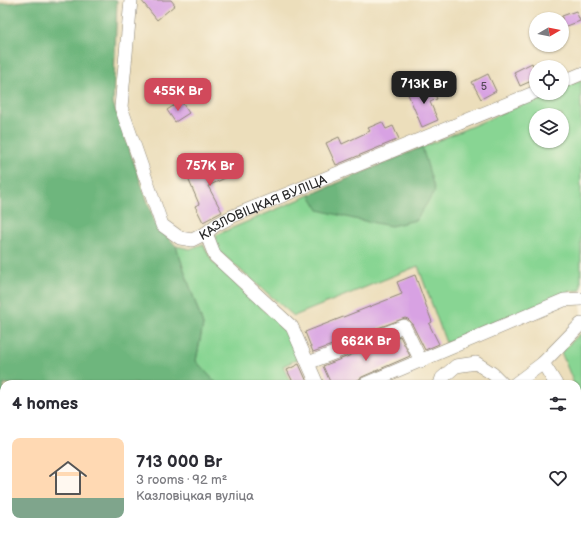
<!DOCTYPE html>
<meta charset="utf-8">
<style>
body{margin:0;font-family:"Balsamiq Sans",sans-serif;background:#f7f7f7;color:#2b2b33;height:100vh;display:flex;flex-direction:column;font-size:15px;white-space:nowrap}
*{box-sizing:border-box;margin:0}
p{font-size:13px;color:#7c7c81}
.icon{flex:none;width:22px;height:22px;fill:none;stroke:currentColor;stroke-width:2;stroke-linecap:round;stroke-linejoin:round}
.map{position:relative;flex:1;overflow:hidden}
.sheet{position:absolute;left:0px;top:380px;width:581px;height:156px;display:flex;flex-direction:column;background:#fff;border-radius:12px 12px 0 0;box-shadow:0 1px 3px #0004}
.sheet>*{flex:none}
.needle{width:26px;rotate:80deg}
.buttons{position:absolute;left:529px;top:12px;display:grid;gap:8px}
.buttons a{display:grid;place-items:center;width:40px;height:40px;border-radius:50%;background:#fff;box-shadow:0 1px 3px #0004;font-size:20px}
.price{position:absolute;translate:-50% -34px;padding:0 9px;border-radius:8px;background:#d1495b;color:#fff;font-size:13px;line-height:26px;filter:drop-shadow(0 1px 2px #0008)}
.price::after{content:'';position:absolute;left:50%;top:24px;width:12px;height:9px;margin-left:-6px;background:inherit;clip-path:polygon(0 0,100% 0,50% 100%)}
.price.selected{background:#222;color:#fff}
ul{padding:0;list-style:none}
li{display:flex;align-items:center;gap:12px;height:100px;padding:0 12px}
li+li{border-top:1px solid #e1e1e2}
li span{display:grid;place-items:center;flex:none;width:112px;height:80px;border-radius:8px;color:#555}
li>.icon{margin-inline-start:auto}
span .icon{width:48px;height:48px;fill:#fffc;stroke-width:1}
li b{font-size:17px}
h2{display:flex;justify-content:space-between;align-items:center;height:48px;padding:0 12px;font-size:17px}
.map>svg:first-child{display:block}
.green{fill:#88d593;stroke:#5a805f;fill-rule:evenodd}
.forest{fill:#6eb67d;stroke:#4c7054}
.building{fill:#d8a2e3}
.lines{fill:none;stroke-linecap:round;stroke-linejoin:round}
.minor-casing{stroke:#8c8473;stroke-width:14}
.path{stroke:#8c8473;stroke-width:2;stroke-dasharray:3 3;stroke-linecap:butt}
.minor{stroke:#fff;stroke-width:13}
.labels{text-anchor:middle;stroke-width:3;stroke-linejoin:round;paint-order:stroke}
.number-label{font-size:11px;fill:#564959}
.street-label{font-size:13px;fill:#2b2b2b;stroke:#fcf5e5}
</style>
<div class="map">
<svg width="581" height="536" viewBox="0 0 581 536">
<rect width="100%" height="100%" fill="#fcf5e5"/>
<filter id="ink" filterUnits="userSpaceOnUse"><feTurbulence type="fractalNoise" baseFrequency=".025" numOctaves="2"/><feDisplacementMap in="SourceGraphic" scale="8" xChannelSelector="R" yChannelSelector="G"/><feConvolveMatrix kernelMatrix="1 2 1 2 8 2 1 2 1" color-interpolation-filters="sRGB"/></filter>
<filter id="wash" filterUnits="userSpaceOnUse"><feTurbulence type="fractalNoise" baseFrequency=".012" numOctaves="4" result="noise"/><feDisplacementMap in="SourceGraphic" scale="16" xChannelSelector="R" yChannelSelector="G"/><feGaussianBlur stdDeviation="0.9" result="paint"/><feColorMatrix in="noise" values="0 0 0 0 0 0 0 0 0 0 0 0 0 0 0 0 0 1.4 0 .05"/><feComposite in="paint" operator="in"/></filter>
<g filter="url(#wash)">
<rect width="100%" height="100%" fill="#ecdebb"/>
<g class="green">
<path d="M581,80V290L571,291L446,343L418,266L294,316L216,249V235L550,93H562V88ZM536,115H562V141H536Z"/>
<path d="M203,244L212,261L287,332L300,358L283,366L291,384H217L196,361L203,325L176,246L190,249Z"/>
<path d="M581,333V403L577,393V384H574L561,352Z"/>
<path d="M581,447V536H506L503,532H577V448Z"/>
</g>
<g class="forest">
<path d="M33,0H117L113,103L155,223L176,246L203,325L196,361L217,384H4V532H259L258,536H0V4Z"/>
<path d="M422,147L435,191L416,220L391,226L354,219L319,210L310,195Z"/>
</g>
<g id="blocks">
<g class="building">
<path d="M141,0H171L175,5L157,20Z"/>
<path d="M576,11L580,21L562,28V16Z"/>
<path d="M532,63L536,72V79L520,86L514,72Z"/>
<path d="M488,74L496,91L481,99L472,82Z"/>
<path d="M430,84L437,99L430,102L438,120L422,127L408,94Z"/>
<path d="M181,101L189,113L175,122L167,110Z"/>
<path d="M382,122L386,129L393,126L399,139L336,165L326,143L339,137L342,144L370,131L368,128Z"/>
<path d="M231,157L238,172L208,186L222,212L203,222L195,206L199,204L187,176Z"/>
<path d="M415,275L432,322L429,324L439,344L425,350L411,322L408,319L405,318L313,352L305,332L402,294L397,282Z"/>
<path d="M400,336L410,356L362,377L358,380L349,384H331L323,366Z"/>
<path d="M299,364L308,384H294L287,370Z"/>
</g>
</g>
</g>
<g filter="url(#ink)">
<use href="#blocks" fill-opacity="0" stroke="#8c8473" stroke-width="1"/>
<g class="lines">
<defs>
<g id="minor">
<path id="s1" d="M131,0L121,107L162,225L180,238L192,240L206,233L216,225L233,216L536,92"/>
<path d="M562,82L581,74"/>
<path d="M206,233L215,256L292,327L317,384"/>
<path d="M308,363L404,326L421,361"/>
<path d="M543,363L556,384"/>
<path d="M365,384L564,300L581,299"/>
<path d="M440,384L442,378L456,366L476,363L493,374L503,384"/>
<path d="M515,384L543,363L581,324"/>
<path d="M364,532L372,536"/>
<path d="M323,536L333,532"/>
</g>
</defs>
<use href="#minor" class="minor-casing"/>
<g class="path">
<path d="M0,433L4,434"/>
<path d="M163,532L166,536"/>
</g>
<use href="#minor" class="minor"/>
</g>
</g>
<g class="labels">
<g class="number-label">
<text x="484" y="90">5</text>
</g>
<g class="street-label">
<text dy="5" stroke="none"><textPath href="#s1" startOffset="345">КАЗЛОВІЦКАЯ ВУЛІЦА</textPath></text>
</g>
</g>
</svg>
<div class="buttons">
<a><svg class="needle" viewBox="-14 -14 28 28"><path d="M0-13l5 13h-10z" fill="#e53935"/><path d="M0 13l5-13h-10z" fill="#7c7c81"/></svg></a>
<a><svg class="icon" aria-label="locate" viewBox="0 0 24 24"><circle cx="12" cy="12" r="6"/><path d="M12 2v4M12 18v4M2 12h4M18 12h4"/></svg></a>
<a><svg class="icon" aria-label="layers" viewBox="0 0 24 24"><path d="M12 4l9 5-9 5-9-5zM3 14l9 5 9-5"/></svg></a>
</div>
<b class="price selected" style="left:424px;top:105px">713K Br</b>
<b class="price" style="left:178px;top:112px">455K Br</b>
<b class="price" style="left:210px;top:187px">757K Br</b>
<b class="price" style="left:366px;top:362px">662K Br</b>
<section class="sheet">
<h2>4 homes<svg class="icon" aria-label="filters" viewBox="0 0 24 24"><path d="M4 7h16M4 17h16"/><circle cx="9" cy="7" r="2"/><circle cx="15" cy="17" r="2"/></svg></h2>
<ul>
<li><span style="background:linear-gradient(#ffd9b3 75%,#7fa58c 0)"><svg class="icon" aria-label="home" viewBox="0 0 24 24"><path d="M3 11l9-7 9 7M6 9v11h12V9"/></svg></span><div><b>713 000 Br</b><p>3 rooms · 92 m²</p><p>Казловіцкая вуліца</p></div><svg class="icon" aria-label="heart" viewBox="0 0 24 24"><path d="M12 20l-8-8c-3-5 5-10 8-4 3-6 11-1 8 4z"/></svg></li>
</ul>
</section>
</div>
